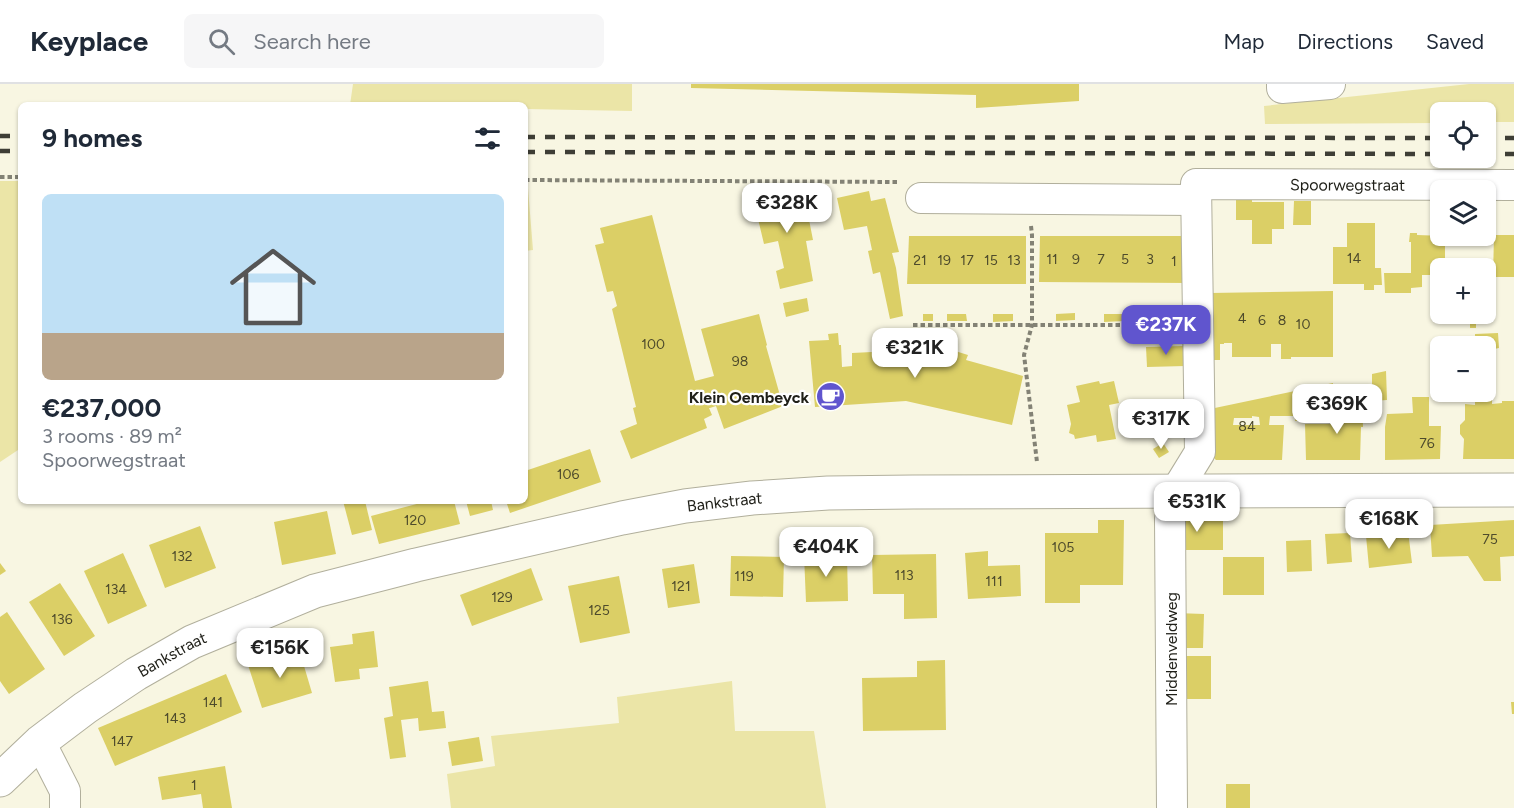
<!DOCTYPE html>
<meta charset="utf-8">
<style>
body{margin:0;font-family:Figtree,sans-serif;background:#f6f6f7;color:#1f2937;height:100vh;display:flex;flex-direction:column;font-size:22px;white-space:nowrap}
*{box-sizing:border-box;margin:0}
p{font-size:20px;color:#747a83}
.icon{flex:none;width:33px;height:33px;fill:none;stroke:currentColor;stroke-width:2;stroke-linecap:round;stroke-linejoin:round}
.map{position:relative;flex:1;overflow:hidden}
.details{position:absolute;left:18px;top:18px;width:510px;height:402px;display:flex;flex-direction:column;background:#fff;border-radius:9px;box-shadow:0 2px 4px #0004}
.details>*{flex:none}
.controls{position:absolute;left:1430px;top:18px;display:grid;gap:12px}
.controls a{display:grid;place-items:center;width:66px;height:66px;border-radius:9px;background:#fff;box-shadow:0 2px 4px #0004;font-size:30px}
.price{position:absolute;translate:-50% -51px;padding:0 14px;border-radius:12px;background:#fff;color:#222;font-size:20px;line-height:39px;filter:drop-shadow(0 2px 3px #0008)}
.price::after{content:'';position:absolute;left:50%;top:36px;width:18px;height:14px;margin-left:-9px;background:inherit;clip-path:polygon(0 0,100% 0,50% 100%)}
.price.on{background:#6055ce;color:#fff}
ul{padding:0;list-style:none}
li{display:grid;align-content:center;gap:12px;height:318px;padding:0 24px}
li+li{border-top:2px solid #e0e1e3}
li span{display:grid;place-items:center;height:186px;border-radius:9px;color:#555}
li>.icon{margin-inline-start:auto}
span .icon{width:108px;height:108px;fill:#fffc;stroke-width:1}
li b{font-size:26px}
h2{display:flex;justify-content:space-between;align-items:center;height:72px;padding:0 24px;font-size:26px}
header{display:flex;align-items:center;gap:36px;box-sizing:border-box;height:84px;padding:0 30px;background:#fff;border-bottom:2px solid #e0e1e3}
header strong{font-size:28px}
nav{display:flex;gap:33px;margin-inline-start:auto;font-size:21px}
.search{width:420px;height:54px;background:#f6f6f7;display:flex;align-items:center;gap:15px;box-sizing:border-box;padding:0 21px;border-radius:9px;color:#747a83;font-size:22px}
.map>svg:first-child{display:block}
.green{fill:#ebe5a7}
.building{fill:#dbcf66;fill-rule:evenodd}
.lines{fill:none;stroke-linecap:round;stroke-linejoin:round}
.street-casing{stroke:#b1af9c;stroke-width:32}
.secondary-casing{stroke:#b1af9c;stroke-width:35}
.path{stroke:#838275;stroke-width:4;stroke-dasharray:4.5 3;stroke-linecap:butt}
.street{stroke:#fff;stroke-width:30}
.secondary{stroke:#fff;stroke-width:33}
.rail{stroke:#3e3e35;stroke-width:4.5;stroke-dasharray:10 10;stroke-linecap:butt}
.labels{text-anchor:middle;stroke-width:4.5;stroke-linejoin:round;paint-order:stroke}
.number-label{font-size:14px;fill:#4e4b2c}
.street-label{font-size:16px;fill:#1f1f18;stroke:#fff}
.poi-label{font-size:16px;font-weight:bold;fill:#1f1f18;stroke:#fff;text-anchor:end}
</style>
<header>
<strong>Keyplace</strong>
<div class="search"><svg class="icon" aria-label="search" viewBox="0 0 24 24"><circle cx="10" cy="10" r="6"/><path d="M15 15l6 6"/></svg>Search here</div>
<nav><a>Map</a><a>Directions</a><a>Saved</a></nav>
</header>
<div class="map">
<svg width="1514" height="724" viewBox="0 0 1514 724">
<rect width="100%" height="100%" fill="#f8f6e2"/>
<g class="green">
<path d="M353,0H632V27L525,25V21H350Z"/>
<path d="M1469,0H1514V38H1485V28H1440V39L1265,40L1264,22Z"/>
<path d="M525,92H527L533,166L525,167Z"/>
<path d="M0,97H21V364L0,378Z"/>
<path d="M732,597L735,647H814L826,724H451L447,690L495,682L491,652L619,639L617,613Z"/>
</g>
<g class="building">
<path d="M691,0H1079V17L976,24V11L691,4Z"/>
<path d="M803,105L813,156L806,157L813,197L780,205L776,187L784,184L778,157L764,160L753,114Z"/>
<path d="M869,107L871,117L885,114L899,168L892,169L896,184L903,232L890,235L880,188L873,190L868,167L872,166L867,142L844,146L837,114Z"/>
<path d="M1236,113H1252V118H1284V145H1272V160H1252V136H1236Z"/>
<path d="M1294,117H1311V141H1293Z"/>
<path d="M652,131L695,297L714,292L701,245L759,230L767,261L766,262L783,322L724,345L716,322L710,324H709L712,331L704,335L707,344L631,375L620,347L637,340L633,324L636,323L612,225L617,222L613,207L607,208L595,161L604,159L600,144Z"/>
<path d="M1347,139H1375V184H1381L1382,201H1374V206H1364V200H1333V163H1347Z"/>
<path d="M1410,149H1417V151L1445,152V184H1440V191H1422V203L1411,204V209H1385L1384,189H1411V158H1409Z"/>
<path d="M1494,151H1514V193H1493Z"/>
<path d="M909,152H1026V200H907Z"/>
<path d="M1040,152H1186L1187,199L1039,198Z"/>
<path d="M1485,206H1487V233H1476V244H1470V232H1474V230H1485Z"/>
<path d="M1333,207V273H1291V275H1281V260H1271V273H1232V259H1224V260H1220V276H1210V209Z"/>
<path d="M807,214L809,227L786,233L783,219Z"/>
<path d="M1075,229V236L1056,237V230Z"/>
<rect x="923" y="230" width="10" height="7"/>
<path d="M947,230H966L967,237H947Z"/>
<path d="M993,230H1013V237L993,238Z"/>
<path d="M1104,230H1124V237L1104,238Z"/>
<rect x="1154" y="230" width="19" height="7"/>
<path d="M918,244L954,252L952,266L968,271L966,276L1023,292L1012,341L906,317L815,323L809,257L829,256L828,250L838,249L839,261H841L842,283L852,282V269L912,266Z"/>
<path d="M1498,249L1499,264L1485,267V262H1475V250Z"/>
<path d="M1184,262L1185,282L1147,283L1146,263Z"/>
<path d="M1440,277V300H1437V278Z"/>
<path d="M1485,283H1492V320L1502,319V317H1514V375H1463L1464,355L1460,350V341L1465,336V320L1475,321V308H1485Z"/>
<path d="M1386,287L1387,316L1372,317V290Z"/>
<path d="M1099,297L1100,300L1114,297L1119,319L1109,321L1116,355L1097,358L1096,351L1075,355L1074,351L1069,349L1071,340L1067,321L1080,318L1076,302Z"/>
<path d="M1333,299V317L1308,322L1309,337H1295L1296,332H1270L1269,341H1284L1282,376H1216L1210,370V325ZM1252,332L1259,333L1260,341H1233L1234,334H1252Z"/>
<path d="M1412,313H1429V342H1441L1440,375L1385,376V343L1387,330L1413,329Z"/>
<path d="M1362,317L1363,343H1361L1360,376H1306L1305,340H1335V318Z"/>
<path d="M1163,359L1169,368L1159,374L1153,365Z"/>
<path d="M590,365L601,398L510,429L506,417H525V387Z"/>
<path d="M343,417H365L372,446L352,451Z"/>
<path d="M428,417H454L460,440L379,460L371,432Z"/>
<path d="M466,417H491L493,426L470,432Z"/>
<path d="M327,427L336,470L282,481L274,438Z"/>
<rect x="1171" y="432" width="52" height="34"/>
<path d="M1098,436H1124L1123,501H1080V519H1045V449H1098Z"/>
<path d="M1514,436V472L1500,473L1501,497H1484L1468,472L1432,473L1430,441Z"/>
<path d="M200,442L216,484L165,504L149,461Z"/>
<path d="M1408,447L1412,479L1369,484L1366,452Z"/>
<path d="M1350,449L1352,478L1327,480L1325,450Z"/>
<path d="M1311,456L1312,487L1287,488L1286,457Z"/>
<path d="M988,467V482L1020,481L1021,512L968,515L965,469Z"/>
<path d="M123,469L147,522L108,540L84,487Z"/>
<path d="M847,470L848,517L806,518L804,471Z"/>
<path d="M936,470L937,534L904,535V510H873L872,471Z"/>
<path d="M731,472L784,473L783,513L730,512Z"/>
<rect x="1223" y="473" width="41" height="38"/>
<path d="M0,479L6,487L0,491Z"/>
<path d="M694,480L700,519L668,524L662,485Z"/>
<path d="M531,484L543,516L472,542L460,511Z"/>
<path d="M619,492L630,549L580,559L568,502Z"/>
<path d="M60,499L95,552L64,572L29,518Z"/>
<path d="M7,528L45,585L9,610L0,597V533Z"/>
<path d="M1176,529L1204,530L1203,564H1176Z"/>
<path d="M374,547L378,583L359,585L360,595L335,598L330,563L353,560L352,550Z"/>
<path d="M299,565L312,609L262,624L248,581Z"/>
<rect x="1181" y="572" width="30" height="43"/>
<path d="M945,576L946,646L863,647L862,594L917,593V577Z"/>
<path d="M226,590L242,628L115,682L98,644Z"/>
<path d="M428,597L432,628L444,627L446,644L419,647L418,634L401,636L406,673L390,675L384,634L393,632L389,603Z"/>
<path d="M1511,618H1514V630H1512Z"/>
<path d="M479,653L483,677L452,682L448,658Z"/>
<path d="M225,682L232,724H203L201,710L162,716L158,693Z"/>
<rect x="1226" y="700" width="24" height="24"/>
</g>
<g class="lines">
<defs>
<g id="street">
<path d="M1282,0V4L1330,0"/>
<path d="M921,114L1196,116"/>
<path d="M40,658L65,707V724"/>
<path id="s1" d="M1172,724L1170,435L1176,407L1200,368L1196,100L1514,101"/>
</g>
<g id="secondary">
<path id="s2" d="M0,696L40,658L85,624L136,590L192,558L315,507L416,481L622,434L685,422L752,414L828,409L913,408L1514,406"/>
</g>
</defs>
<use href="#street" class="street-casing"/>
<use href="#secondary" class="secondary-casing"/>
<g class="path">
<path d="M0,93H21"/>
<path d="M525,96L898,98"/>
<path d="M1031,142L1032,151V241L1024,271L1037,378"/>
<path d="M913,241H1159"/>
</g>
<use href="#street" class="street"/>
<use href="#secondary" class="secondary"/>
<g class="rail">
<path d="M0,52H21"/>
<path d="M525,53L1440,54"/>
<path d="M1485,54H1514"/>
<path d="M0,67H21"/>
<path d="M525,68L1440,70"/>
<path d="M1485,70H1514"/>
</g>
</g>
<defs>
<symbol id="cafe-disc" viewBox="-11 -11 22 22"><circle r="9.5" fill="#6055ce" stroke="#fff"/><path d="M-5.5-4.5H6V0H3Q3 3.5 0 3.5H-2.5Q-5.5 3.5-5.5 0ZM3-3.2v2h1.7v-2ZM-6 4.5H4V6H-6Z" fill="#fff"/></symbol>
</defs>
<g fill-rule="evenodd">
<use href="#cafe-disc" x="814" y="296" width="33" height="33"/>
</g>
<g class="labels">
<g class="number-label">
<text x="1354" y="179">14</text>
<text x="1052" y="180">11</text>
<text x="1076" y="180">9</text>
<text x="1101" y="180">7</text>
<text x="1125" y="180">5</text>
<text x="1150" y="180">3</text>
<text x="920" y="181">21</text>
<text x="944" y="181">19</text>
<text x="967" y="181">17</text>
<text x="991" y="181">15</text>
<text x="1014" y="181">13</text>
<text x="1174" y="182">1</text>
<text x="1242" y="239">4</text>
<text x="1262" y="241">6</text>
<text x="1282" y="241">8</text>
<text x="1303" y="245">10</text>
<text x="653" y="265">100</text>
<text x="740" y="282">98</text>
<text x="1247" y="347">84</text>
<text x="1427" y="364">76</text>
<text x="568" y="395">106</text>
<text x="415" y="441">120</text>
<text x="1490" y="460">75</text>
<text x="1063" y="468">105</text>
<text x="182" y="477">132</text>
<text x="904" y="496">113</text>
<text x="744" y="497">119</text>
<text x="994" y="502">111</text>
<text x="681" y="507">121</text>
<text x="116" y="510">134</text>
<text x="502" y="518">129</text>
<text x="599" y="531">125</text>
<text x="62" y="540">136</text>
<text x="213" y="623">141</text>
<text x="175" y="639">143</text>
<text x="122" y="662">147</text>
<text x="194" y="706">1</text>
</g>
<g class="street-label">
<text dy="6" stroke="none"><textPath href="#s1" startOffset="783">Spoorwegstraat</textPath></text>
<text dy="6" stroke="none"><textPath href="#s2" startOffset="790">Bankstraat</textPath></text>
<text transform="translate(1171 565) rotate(-90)" y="6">Middenveldweg</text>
<text dy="6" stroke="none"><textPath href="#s2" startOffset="214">Bankstraat</textPath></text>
</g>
<g class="poi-label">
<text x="809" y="319">Klein Oembeyck</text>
</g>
</g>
</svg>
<div class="controls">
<a><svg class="icon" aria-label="locate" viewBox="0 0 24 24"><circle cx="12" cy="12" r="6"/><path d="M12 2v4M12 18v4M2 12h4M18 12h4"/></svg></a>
<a><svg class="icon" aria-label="layers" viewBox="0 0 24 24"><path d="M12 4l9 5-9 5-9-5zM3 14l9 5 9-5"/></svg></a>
<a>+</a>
<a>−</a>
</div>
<b class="price" style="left:787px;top:150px">€328K</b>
<b class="price on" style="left:1166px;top:272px">€237K</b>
<b class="price" style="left:915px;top:295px">€321K</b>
<b class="price" style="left:1337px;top:351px">€369K</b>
<b class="price" style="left:1161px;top:366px">€317K</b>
<b class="price" style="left:1197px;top:449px">€531K</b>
<b class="price" style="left:1389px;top:466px">€168K</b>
<b class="price" style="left:826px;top:494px">€404K</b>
<b class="price" style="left:280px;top:595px">€156K</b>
<section class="details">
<h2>9 homes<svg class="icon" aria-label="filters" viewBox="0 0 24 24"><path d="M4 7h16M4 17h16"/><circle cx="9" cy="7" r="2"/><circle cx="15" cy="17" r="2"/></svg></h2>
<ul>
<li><span style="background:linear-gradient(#bfe0f5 75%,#b9a48a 0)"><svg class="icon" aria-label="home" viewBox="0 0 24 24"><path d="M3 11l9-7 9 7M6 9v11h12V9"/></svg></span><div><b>€237,000</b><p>3 rooms · 89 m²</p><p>Spoorwegstraat</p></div></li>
</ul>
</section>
</div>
